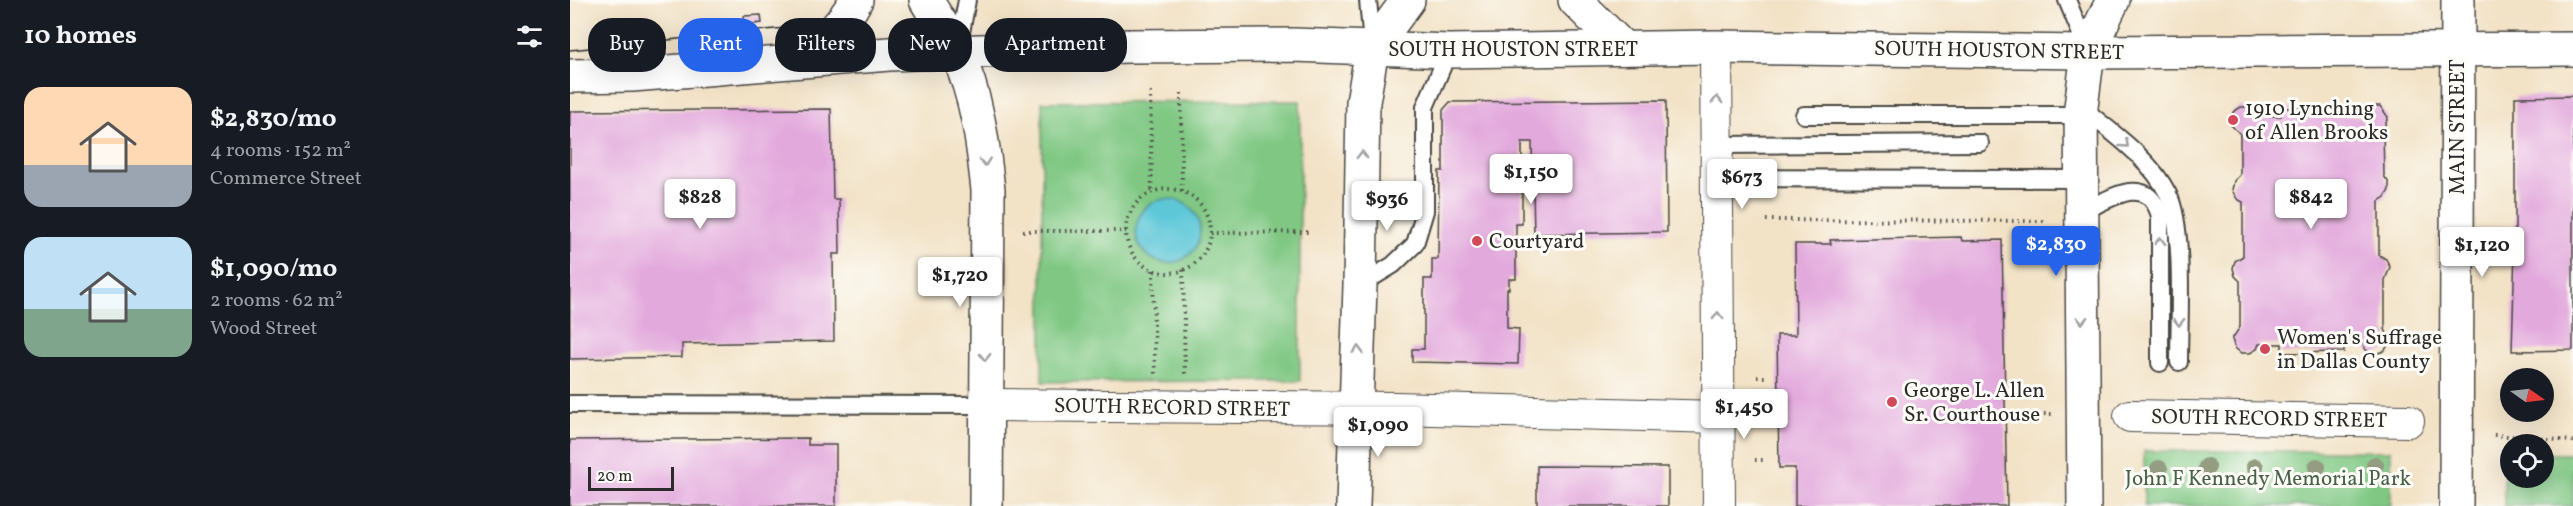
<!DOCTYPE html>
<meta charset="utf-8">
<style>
body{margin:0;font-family:Vollkorn,serif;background:#242831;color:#f1f3f6;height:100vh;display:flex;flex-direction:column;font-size:22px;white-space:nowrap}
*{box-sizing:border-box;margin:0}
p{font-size:20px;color:#9ea1a6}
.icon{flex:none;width:33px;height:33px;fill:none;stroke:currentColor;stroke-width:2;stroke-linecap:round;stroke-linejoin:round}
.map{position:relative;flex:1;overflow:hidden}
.drawer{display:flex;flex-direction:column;background:#171b24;width:570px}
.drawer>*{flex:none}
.top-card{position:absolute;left:18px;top:18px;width:570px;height:54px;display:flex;gap:12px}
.needle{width:39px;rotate:104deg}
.fabs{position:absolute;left:1930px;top:368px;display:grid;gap:12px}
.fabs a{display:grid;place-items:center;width:54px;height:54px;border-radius:50%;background:#171b24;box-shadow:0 6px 24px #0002;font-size:30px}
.scale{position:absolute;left:18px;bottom:15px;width:86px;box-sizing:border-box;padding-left:6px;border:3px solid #2b2b2b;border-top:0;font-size:16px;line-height:21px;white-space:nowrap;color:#2b2b2b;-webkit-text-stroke:4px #fdfcf7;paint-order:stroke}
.price{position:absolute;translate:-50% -51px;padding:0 14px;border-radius:6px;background:#fff;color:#222;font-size:20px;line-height:39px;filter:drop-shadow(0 2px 3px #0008)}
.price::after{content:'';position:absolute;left:50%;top:36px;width:18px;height:14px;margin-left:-9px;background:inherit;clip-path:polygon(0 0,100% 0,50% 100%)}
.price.active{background:#2563eb;color:#fff}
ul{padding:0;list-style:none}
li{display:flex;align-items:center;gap:18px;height:150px;padding:0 24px}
li span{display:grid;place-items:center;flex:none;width:168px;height:120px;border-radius:18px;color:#555}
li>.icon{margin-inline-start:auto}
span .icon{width:72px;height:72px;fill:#fffc;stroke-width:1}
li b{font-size:26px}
h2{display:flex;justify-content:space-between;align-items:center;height:72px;padding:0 24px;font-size:26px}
.tag{padding:0 21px;border-radius:24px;background:#171b24;box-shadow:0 6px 24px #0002;font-size:21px;line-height:54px}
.tag.active{background:#2563eb;color:#fff}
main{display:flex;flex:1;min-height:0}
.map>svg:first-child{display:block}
.green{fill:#7fc783;stroke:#557957;stroke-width:1.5;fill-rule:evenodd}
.water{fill:#5dc7d8;stroke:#447982;stroke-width:1.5}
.building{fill:#e2a9dc}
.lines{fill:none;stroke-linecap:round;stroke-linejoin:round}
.lane-casing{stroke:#494642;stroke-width:20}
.street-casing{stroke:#494642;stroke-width:34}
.secondary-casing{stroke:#494642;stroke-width:36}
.path{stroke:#494642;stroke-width:4;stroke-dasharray:1.5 4.5;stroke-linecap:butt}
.lane{stroke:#fff;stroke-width:16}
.street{stroke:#fff;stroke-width:32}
.secondary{stroke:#fff;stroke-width:33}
.tram{stroke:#2b2b2b;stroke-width:1.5}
.tree{fill:#949c82}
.oneway{stroke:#a0a0a0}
.poi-dot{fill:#d1495b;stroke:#fdfcf7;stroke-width:2}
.labels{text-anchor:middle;stroke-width:6;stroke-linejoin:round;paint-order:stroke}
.street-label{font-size:21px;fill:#2b2b2b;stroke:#fdfcf7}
.poi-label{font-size:21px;fill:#2b2b2b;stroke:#fdfcf7;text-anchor:start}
.park-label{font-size:21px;fill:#48624a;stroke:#fdfcf7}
</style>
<main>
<section class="drawer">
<h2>10 homes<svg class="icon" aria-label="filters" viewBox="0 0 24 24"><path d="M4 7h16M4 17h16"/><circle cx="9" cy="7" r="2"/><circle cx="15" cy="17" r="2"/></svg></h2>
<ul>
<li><span style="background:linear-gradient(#ffd9b3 65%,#9aa5b1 0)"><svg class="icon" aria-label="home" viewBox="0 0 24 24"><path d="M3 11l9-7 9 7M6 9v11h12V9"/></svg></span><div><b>$2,830/mo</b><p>4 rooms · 152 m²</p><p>Commerce Street</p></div></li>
<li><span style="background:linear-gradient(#bfe0f5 60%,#7fa58c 0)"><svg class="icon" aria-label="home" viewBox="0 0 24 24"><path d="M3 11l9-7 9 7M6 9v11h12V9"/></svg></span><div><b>$1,090/mo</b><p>2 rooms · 62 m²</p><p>Wood Street</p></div></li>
</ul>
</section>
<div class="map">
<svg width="2003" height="506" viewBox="0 0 2003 506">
<rect width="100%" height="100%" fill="#fdfcf7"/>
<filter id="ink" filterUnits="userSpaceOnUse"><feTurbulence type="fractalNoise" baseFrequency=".0167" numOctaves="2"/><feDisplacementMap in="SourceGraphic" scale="12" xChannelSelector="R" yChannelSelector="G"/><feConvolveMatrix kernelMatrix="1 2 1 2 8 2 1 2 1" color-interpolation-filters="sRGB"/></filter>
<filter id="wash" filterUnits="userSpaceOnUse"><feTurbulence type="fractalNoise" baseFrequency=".008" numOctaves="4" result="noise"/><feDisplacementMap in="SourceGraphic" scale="24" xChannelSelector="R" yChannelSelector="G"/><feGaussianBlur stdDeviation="1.35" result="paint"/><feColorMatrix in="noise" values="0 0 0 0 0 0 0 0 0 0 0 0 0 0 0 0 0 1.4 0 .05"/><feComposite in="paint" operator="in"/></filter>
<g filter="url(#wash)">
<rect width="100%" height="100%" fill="#f2e2c6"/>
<g class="green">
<path d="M730,101V381L472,382V102ZM630,226C630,258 599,273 574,253Z"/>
<rect x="1574" y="451" width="247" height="55"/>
<path d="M1974,454H2003V506H1934V455H1941V477H1974Z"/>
</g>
<circle class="water" cx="598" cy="231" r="32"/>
<g id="blocks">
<g class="building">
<path d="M191,15L192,23L175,25L174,16Z"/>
<path d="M2003,96V350L1942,351L1945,248V97Z"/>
<path d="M1096,100L1097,232L964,234L962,142H952V224H946V279H939V289H937V328L949,329L948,364L842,362V349H854V279H862V259H868L869,171H873V110L880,102Z"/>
<path d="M1800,106H1810L1818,117L1813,130L1814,176L1819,183V190L1815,197L1809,201V255L1816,259L1820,267L1815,280V329L1819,338L1817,347L1814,351L1805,354L1796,350L1792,343L1774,344V352L1712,353V344H1689L1687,349L1680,353H1671L1665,348L1662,339L1670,327V281L1665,276L1663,268L1665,261L1673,256V202L1667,199L1662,190L1664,181L1670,175V134L1661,125L1663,112L1671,107H1676L1684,111L1688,116H1711V108H1772V116H1791Z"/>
<path d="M261,109L263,199H269L270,254H263L264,341L112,344V357L0,359V111Z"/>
<path d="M1391,237L1392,241L1432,240L1437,506H1225V468H1209L1207,335H1226L1225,244H1261L1260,240Z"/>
<path d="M238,438V445H266V506H0V440Z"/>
<path d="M967,466L1098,467V506H967Z"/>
</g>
</g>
</g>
<g filter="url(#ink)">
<use href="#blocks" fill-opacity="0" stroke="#494642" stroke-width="1.5"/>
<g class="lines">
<defs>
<g id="lane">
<path d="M798,0L802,44"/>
<path d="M1497,0L1518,51"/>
<path d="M388,49L397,0"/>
<path d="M1511,107C1542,133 1580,158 1598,194C1615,227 1609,322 1609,362"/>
<path d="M1234,115H1511"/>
<path d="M1147,145L1410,143"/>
<path d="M1147,178L1510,179"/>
<path d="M1510,213C1538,200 1577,171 1590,216V363"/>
<path d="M790,285L823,265L845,244L855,211V107L879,51"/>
<path d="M0,404L416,405"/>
</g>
<g id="street">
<path d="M1146,47L1149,506"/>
<path d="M416,405L825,408L1149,417"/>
<path d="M1560,416L1838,421"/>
</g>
<g id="secondary">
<path d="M356,0C366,17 379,34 387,53C407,96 413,143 418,190L416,506"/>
<path d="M1005,0L1053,48"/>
<path d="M228,60C253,43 272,26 286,0"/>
<path d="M0,76L62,75L319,54L558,46L724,45L879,51L1146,47L1518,52L2003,49"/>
<path d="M783,506L790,285L793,102L802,49L838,0"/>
<path d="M1514,506L1511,107L1518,52L1543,0"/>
<path d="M1886,506L1888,0"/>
</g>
</defs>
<use href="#lane" class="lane-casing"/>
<use href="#street" class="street-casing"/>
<use href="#secondary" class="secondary-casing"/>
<g class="path">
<path d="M580,92L582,192"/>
<path d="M611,93L612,191"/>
<circle cx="598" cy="231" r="42"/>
<path d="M1196,220L1474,221"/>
<path d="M453,231H556"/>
<path d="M640,233L742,232"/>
<path d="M583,270L585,375"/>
<path d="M613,270L615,375"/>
<path d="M1187,377H1195"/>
<path d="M1474,414H1482"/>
<path d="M1924,435L2003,441"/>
<path d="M1185,460H1195"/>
</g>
<use href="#lane" class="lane"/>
<use href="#street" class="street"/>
<use href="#secondary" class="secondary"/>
<path class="tram" d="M0,50L225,27"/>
</g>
<g class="tree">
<circle cx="1805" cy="465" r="9"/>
<circle cx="1637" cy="467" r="9"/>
<circle cx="1685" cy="467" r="9"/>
<circle cx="1747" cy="467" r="9"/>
<circle cx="1589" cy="469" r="9"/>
</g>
<defs><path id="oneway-chevron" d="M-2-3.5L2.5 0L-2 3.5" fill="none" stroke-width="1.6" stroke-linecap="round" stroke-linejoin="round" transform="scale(1.5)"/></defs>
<g class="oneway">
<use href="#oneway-chevron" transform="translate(1147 100) rotate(-90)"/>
<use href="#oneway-chevron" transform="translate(1555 144) rotate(41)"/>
<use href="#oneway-chevron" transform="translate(792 155) rotate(-89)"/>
<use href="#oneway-chevron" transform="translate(415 162) rotate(84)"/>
<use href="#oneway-chevron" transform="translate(1590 241) rotate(-90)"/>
<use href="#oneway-chevron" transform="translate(1148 316) rotate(-91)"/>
<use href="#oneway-chevron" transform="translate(1512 320) rotate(89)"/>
<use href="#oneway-chevron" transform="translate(1609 322) rotate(89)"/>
<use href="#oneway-chevron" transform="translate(788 350) rotate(-88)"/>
<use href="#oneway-chevron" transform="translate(415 357) rotate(90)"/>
</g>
</g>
<g class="poi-dot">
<circle cx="1663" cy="120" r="6"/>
<circle cx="907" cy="241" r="6"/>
<circle cx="1695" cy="349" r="6"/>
<circle cx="1322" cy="402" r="6"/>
</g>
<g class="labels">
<g class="street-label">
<text x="943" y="56">SOUTH HOUSTON STREET</text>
<text transform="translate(1429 50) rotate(1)" y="7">SOUTH HOUSTON STREET</text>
<text transform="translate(1887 127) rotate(-90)" y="7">MAIN STREET</text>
<text transform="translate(602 407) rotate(1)" y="7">SOUTH RECORD STREET</text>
<text transform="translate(1699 418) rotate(1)" y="7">SOUTH RECORD STREET</text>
</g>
<g class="poi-label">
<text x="1675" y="115">1910 Lynching<tspan x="1675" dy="24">of Allen Brooks</tspan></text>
<text x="919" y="248">Courtyard</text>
<text x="1707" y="344">Women's Suffrage<tspan x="1707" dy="24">in Dallas County</tspan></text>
<text x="1334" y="397">George L. Allen<tspan x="1334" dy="24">Sr. Courthouse</tspan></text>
</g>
<g class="park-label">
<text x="1698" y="485">John F Kennedy Memorial Park</text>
</g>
</g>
</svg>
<div class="fabs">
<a><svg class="needle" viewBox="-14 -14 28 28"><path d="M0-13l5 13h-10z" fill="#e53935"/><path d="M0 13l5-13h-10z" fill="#9ea1a6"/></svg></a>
<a><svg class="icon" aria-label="locate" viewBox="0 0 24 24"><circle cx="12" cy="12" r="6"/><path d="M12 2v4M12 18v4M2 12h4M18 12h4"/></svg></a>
</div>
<div class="scale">20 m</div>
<b class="price" style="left:961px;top:205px">$1,150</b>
<b class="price" style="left:1172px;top:210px">$673</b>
<b class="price" style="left:130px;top:230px">$828</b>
<b class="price" style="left:1741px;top:230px">$842</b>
<b class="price" style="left:817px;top:232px">$936</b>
<b class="price active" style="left:1486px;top:277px">$2,830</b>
<b class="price" style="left:1912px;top:278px">$1,120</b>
<b class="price" style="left:390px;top:308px">$1,720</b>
<b class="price" style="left:1174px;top:440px">$1,450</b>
<b class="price" style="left:808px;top:458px">$1,090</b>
<div class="top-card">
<a class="tag">Buy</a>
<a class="tag active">Rent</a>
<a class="tag">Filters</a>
<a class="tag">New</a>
<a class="tag">Apartment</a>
</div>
</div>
</main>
